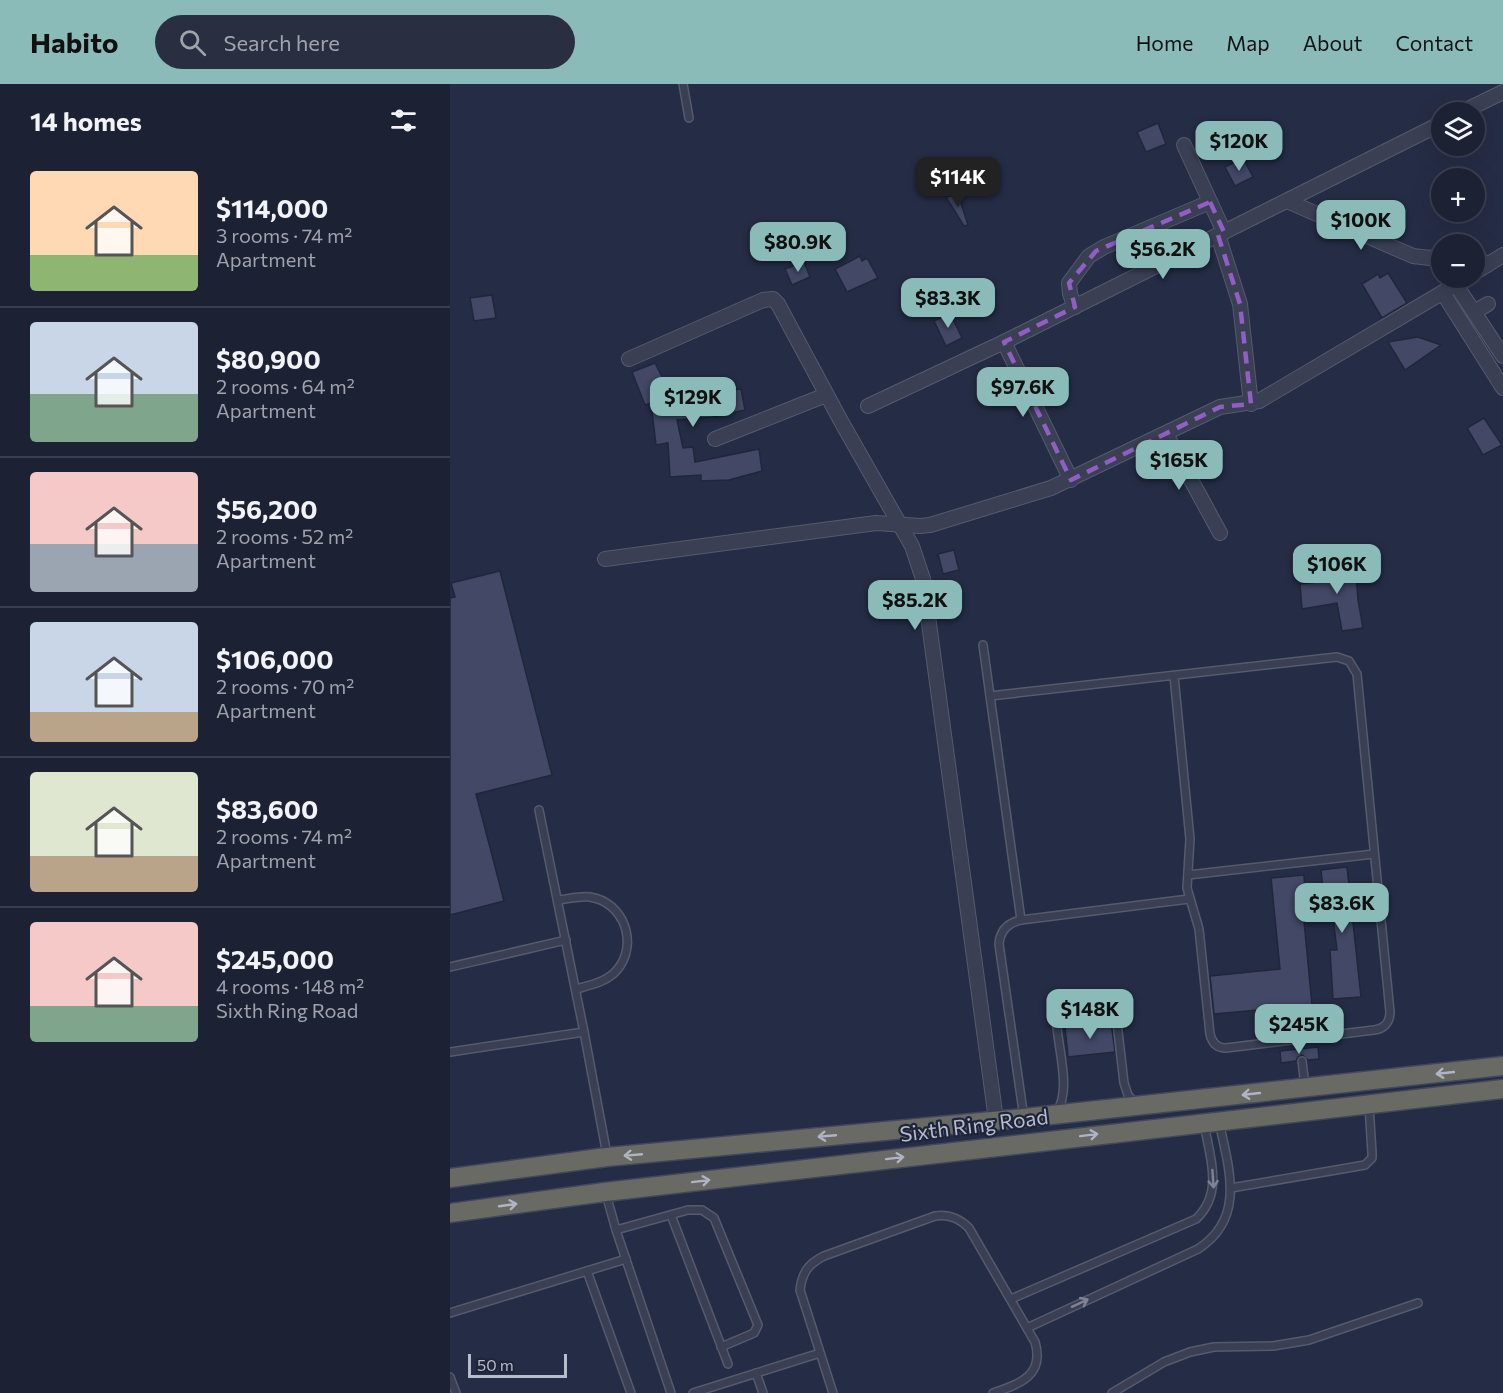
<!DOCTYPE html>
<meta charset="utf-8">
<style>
body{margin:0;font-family:Commissioner,sans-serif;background:#292e40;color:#f1f3f6;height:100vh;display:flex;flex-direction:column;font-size:22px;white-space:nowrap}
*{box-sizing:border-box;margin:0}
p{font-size:20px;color:#a0a3ac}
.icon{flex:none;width:33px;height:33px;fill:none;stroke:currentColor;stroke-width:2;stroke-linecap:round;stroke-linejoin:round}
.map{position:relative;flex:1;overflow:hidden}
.sheet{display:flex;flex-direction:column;background:#1c2134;width:450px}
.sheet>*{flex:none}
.controls{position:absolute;left:981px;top:18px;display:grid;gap:12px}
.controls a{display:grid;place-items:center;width:54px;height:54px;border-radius:50%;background:#1c2134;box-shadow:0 6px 24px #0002,0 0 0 2px #3a3e4f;font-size:30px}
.scale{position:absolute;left:18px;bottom:15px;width:99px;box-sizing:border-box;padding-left:6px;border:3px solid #b7bbce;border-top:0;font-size:16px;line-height:21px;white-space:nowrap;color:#b7bbce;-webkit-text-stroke:4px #1e243a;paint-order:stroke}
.price{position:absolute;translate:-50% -51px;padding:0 14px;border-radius:12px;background:#8bbbb9;color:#111;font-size:20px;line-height:39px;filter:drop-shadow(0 2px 3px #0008)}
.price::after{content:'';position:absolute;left:50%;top:36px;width:18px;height:14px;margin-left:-9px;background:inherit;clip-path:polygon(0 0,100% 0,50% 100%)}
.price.selected{background:#222;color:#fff}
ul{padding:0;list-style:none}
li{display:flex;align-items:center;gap:18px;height:150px;padding:0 30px}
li+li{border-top:2px solid #3a3e4f}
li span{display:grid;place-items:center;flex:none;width:168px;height:120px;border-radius:6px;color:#555}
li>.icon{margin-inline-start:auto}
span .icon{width:72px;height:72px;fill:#fffc;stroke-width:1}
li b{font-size:26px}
h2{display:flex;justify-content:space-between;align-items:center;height:72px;padding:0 30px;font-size:26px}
header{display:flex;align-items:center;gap:36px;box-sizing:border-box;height:84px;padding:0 30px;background:#8bbbb9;color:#111}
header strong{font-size:28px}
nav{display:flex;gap:33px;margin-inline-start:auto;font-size:21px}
.search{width:420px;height:54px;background:#292e40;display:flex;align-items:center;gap:15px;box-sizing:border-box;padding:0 21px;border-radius:33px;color:#a0a3ac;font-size:22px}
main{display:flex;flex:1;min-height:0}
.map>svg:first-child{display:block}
.building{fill:#424865;stroke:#20263c;stroke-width:1.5}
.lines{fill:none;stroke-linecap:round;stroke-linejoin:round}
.service-casing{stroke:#555a6f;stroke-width:10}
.minor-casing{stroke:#555a6f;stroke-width:16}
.trunk-casing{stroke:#41475c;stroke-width:21}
.service{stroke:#3a3f54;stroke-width:7}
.minor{stroke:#3a3f54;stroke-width:14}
.trunk{stroke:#6a6a65;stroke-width:18}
.oneway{stroke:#afb3c4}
.oneway2{stroke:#7f8397}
.marked{fill:none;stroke:#905ec4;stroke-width:4.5;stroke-dasharray:12 8;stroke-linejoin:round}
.labels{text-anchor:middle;stroke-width:4.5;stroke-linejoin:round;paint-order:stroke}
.street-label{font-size:21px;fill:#b7bbce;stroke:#1e243a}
</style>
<header>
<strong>Habito</strong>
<div class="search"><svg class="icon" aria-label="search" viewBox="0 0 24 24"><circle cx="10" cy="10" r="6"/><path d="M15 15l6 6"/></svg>Search here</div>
<nav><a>Home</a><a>Map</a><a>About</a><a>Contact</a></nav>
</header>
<main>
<section class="sheet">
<h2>14 homes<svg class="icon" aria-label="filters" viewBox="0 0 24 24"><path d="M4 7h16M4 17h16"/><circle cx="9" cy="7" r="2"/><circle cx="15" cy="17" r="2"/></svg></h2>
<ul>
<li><span style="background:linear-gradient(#ffd9b3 70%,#8fb573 0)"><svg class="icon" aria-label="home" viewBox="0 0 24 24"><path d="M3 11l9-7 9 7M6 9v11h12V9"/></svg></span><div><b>$114,000</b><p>3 rooms · 74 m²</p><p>Apartment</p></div></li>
<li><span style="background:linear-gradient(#c9d6e8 60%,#7fa58c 0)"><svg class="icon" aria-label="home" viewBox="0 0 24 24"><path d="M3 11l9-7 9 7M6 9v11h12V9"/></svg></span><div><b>$80,900</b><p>2 rooms · 64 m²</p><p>Apartment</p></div></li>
<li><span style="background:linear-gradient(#f6c9c9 60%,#9aa5b1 0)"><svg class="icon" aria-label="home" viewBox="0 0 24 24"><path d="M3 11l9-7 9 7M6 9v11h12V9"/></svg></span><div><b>$56,200</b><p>2 rooms · 52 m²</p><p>Apartment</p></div></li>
<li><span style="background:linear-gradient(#c9d6e8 75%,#b9a48a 0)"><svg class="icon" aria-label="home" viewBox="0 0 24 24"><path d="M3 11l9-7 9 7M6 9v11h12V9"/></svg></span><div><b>$106,000</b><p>2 rooms · 70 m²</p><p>Apartment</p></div></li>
<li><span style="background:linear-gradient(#dfe7d0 70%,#b9a48a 0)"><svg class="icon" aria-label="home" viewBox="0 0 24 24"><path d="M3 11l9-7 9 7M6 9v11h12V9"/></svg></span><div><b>$83,600</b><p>2 rooms · 74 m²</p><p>Apartment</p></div></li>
<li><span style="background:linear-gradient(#f6c9c9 70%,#7fa58c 0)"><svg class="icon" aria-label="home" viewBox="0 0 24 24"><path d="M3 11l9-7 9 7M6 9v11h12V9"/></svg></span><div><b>$245,000</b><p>4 rooms · 148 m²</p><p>Sixth Ring Road</p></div></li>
</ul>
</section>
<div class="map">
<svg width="1053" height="1309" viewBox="0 0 1053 1309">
<rect width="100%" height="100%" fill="#252c45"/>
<g class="building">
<path d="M708,39L716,60L696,68L687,48Z"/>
<path d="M793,74L803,93L785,102L775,83Z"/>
<path d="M508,110L518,141L514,142L496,113Z"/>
<path d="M410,172L412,177L417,174L428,194L397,208L385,185Z"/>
<path d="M354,178L360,193L342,201L335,185Z"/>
<path d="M938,189L957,219L932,234L912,200L928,190L930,194Z"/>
<path d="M42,211L46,234L24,237L20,214Z"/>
<path d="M500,229L512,254L496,262L484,237Z"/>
<path d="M968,253L991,261L955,286L938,258Z"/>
<path d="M205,279L223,314L262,313L261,308L291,305L295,326L263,333L227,336L233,364L243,363L245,378L309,365L312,387L279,396L251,397V391L220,393L218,359L206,361L201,319L195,321L182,288Z"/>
<path d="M1034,334L1052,361L1033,371L1017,344Z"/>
<path d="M504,466L509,486L493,490L488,470Z"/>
<path d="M905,477L908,516L913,544L892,547L887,519L852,525L850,500L885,496L883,480Z"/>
<path d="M50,487L102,691L26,710L54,817L0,831V514L5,513L1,499Z"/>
<path d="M897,783L911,913L883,915L880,866H887L883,834L876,833L871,786Z"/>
<path d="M854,791L857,837H854L862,921L764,930L760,892L830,885L821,794Z"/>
<path d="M661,938L665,968L618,973L615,943Z"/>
<path d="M868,963L869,975L858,976L852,971L848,973L846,977L831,979L830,967Z"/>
</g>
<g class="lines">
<defs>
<g id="service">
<path d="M233,0L239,34"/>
<path d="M533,561L571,836"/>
<path d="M540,612L887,573L899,577L907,590L940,928C940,938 934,945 924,946L776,964C767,964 762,959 760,950L749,845L737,804L740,755L724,592"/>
<path d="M89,726L134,948L157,1071"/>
<path d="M738,791L924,770"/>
<path d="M108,816C118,815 129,812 140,813C174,818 189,860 167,886C157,898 140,901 126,905"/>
<path d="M0,883L116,856"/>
<path d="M0,968L134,948"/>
<path d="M852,977L855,1002"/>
<path d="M606,1029C623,1006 606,959 606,931L609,926L616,922L651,919L660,921L666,930L674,999L678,1011L684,1018"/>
<path d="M574,1034L549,860C550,847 558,839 571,836L739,815"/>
<path d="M781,1104L915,1081L922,1074V1069L919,1021"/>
<path d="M156,1110L166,1146L221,1309"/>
<path d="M221,1131L278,1280"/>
<path d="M166,1146L238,1126H252L264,1134L308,1241L304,1249L271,1263"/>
<path d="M137,1187L181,1309"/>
<path d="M561,1215L746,1135C774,1109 760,1073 754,1040"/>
<path d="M0,1229L176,1175"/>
<path d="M577,1244L748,1165C796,1134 779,1085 769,1038"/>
<path d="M306,1289L313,1309"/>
<path d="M0,1293L6,1309"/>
<path d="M243,1309L370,1269"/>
<path d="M383,1309L350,1206C352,1189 358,1180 374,1172L485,1132C499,1130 509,1134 519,1144L585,1258C595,1292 569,1300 543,1309"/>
<path d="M662,1309L714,1278L740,1268L764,1263L823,1262L859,1256L968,1219"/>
</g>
<g id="minor">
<path d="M1012,28L1053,8"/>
<path d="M734,61L774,148"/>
<path d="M837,117L963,172L980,174L992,172"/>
<path d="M768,151L790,220L801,320"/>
<path d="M1024,170L1037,181"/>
<path d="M1024,189L1053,171"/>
<path d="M1006,201L1053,272"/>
<path d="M993,209L1053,304"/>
<path d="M625,223L620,210L619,199L639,172L654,163L760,118"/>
<path d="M1024,228L1038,220"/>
<path d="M554,258L621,396"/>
<path d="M179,275L313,216L323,215L328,220L392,339L462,462L473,495L546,1036"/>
<path d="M418,322L554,258L992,39"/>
<path d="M716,350L770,449"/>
<path d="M265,355L376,311"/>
<path d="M155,475L426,439L470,442L480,441L601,404L770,323L809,317L1017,194"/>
</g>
<g id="trunk">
<path d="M0,1094L157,1073L574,1034L1053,982"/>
<path d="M0,1129L155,1108L1053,1005"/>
</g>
</defs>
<use href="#service" class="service-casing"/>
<use href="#minor" class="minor-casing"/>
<use href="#trunk" class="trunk-casing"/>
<use href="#service" class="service"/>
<use href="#minor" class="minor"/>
<use href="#trunk" class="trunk"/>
</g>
<defs><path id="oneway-shaft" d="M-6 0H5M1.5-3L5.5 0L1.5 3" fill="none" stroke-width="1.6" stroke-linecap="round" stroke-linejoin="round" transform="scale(1.5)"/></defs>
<g class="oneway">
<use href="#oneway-shaft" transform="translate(995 989) rotate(174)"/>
<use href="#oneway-shaft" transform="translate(801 1010) rotate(174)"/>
<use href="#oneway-shaft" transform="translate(639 1051) rotate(-7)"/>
<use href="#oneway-shaft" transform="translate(377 1052) rotate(175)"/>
<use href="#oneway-shaft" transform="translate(183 1071) rotate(175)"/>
<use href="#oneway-shaft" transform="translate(445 1074) rotate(-7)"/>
<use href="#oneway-shaft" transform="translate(251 1097) rotate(-7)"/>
<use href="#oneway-shaft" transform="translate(58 1121) rotate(-8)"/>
</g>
<g class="oneway2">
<use href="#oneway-shaft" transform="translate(763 1095) rotate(86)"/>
<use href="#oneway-shaft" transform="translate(630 1219) rotate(-25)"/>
</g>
<path class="marked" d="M760,118L774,148L768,151L790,220L801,320L770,323L621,396L554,258L625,223L619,199L646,167Z"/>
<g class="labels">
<g class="street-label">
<text transform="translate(524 1042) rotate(-7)" y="7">Sixth Ring Road</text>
</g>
</g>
</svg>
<div class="controls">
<a><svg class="icon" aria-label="layers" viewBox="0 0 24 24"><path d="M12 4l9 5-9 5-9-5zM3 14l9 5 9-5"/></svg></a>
<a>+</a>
<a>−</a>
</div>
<div class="scale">50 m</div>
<b class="price" style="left:789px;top:88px">$120K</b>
<b class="price selected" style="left:508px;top:124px">$114K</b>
<b class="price" style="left:911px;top:167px">$100K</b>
<b class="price" style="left:348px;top:189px">$80.9K</b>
<b class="price" style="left:713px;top:196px">$56.2K</b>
<b class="price" style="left:498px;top:245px">$83.3K</b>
<b class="price" style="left:573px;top:334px">$97.6K</b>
<b class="price" style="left:243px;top:344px">$129K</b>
<b class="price" style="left:729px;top:407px">$165K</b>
<b class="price" style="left:887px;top:511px">$106K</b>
<b class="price" style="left:465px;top:547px">$85.2K</b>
<b class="price" style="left:892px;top:850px">$83.6K</b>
<b class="price" style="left:640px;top:956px">$148K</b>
<b class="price" style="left:849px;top:971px">$245K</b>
</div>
</main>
